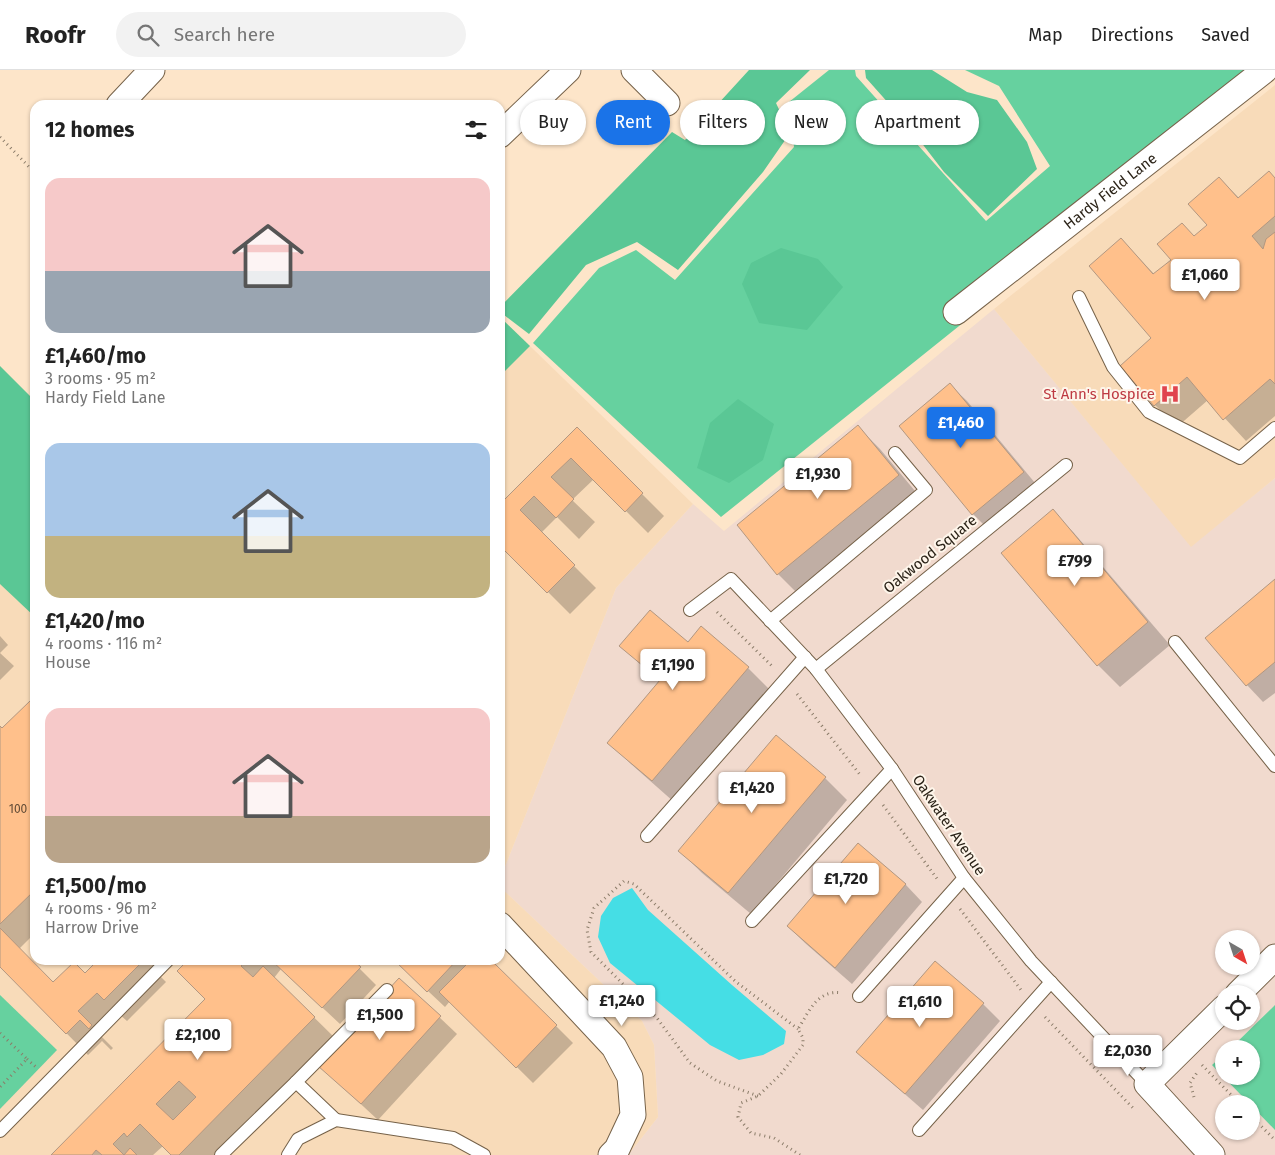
<!DOCTYPE html>
<meta charset="utf-8">
<style>
body{margin:0;font-family:"Fira Sans",sans-serif;background:#f2f2f2;color:#222;height:100vh;display:flex;flex-direction:column;font-size:19px;white-space:nowrap}
*{box-sizing:border-box;margin:0}
p{font-size:16px;color:#767676}
.icon{flex:none;width:28px;height:28px;fill:none;stroke:currentColor;stroke-width:2;stroke-linecap:round;stroke-linejoin:round}
.map{position:relative;flex:1;overflow:hidden}
.panel{position:absolute;left:30px;top:30px;width:475px;height:865px;display:flex;flex-direction:column;background:#fff;border-radius:15px;box-shadow:0 1px 4px #0004}
.panel>*{flex:none}
.guide{position:absolute;left:520px;top:30px;width:475px;height:45px;display:flex;gap:10px}
.needle{width:32px;rotate:141deg}
.fabs{position:absolute;left:1215px;top:860px;display:grid;gap:10px}
.fabs a{display:grid;place-items:center;width:45px;height:45px;border-radius:50%;background:#fff;box-shadow:0 1px 4px #0004;font-size:25px}
.price{position:absolute;translate:-50% -42px;padding:0 11px;border-radius:5px;background:#fff;color:#222;font-size:16px;line-height:32px;filter:drop-shadow(0 1px 2px #0008)}
.price::after{content:'';position:absolute;left:50%;top:30px;width:15px;height:11px;margin-left:-8px;background:inherit;clip-path:polygon(0 0,100% 0,50% 100%)}
.price.selected{background:#1a73e8;color:#fff}
ul{padding:0;list-style:none}
li{display:grid;align-content:center;gap:10px;height:265px;padding:0 15px}
li span{display:grid;place-items:center;height:155px;border-radius:15px;color:#555}
li>.icon{margin-inline-start:auto}
span .icon{width:90px;height:90px;fill:#fffc;stroke-width:1}
li b{font-size:21px}
h2{display:flex;justify-content:space-between;align-items:center;height:60px;padding:0 15px;font-size:21px}
.chip{padding:0 18px;border-radius:22px;background:#fff;box-shadow:0 1px 4px #0004;font-size:18px;line-height:45px}
.chip.selected{background:#1a73e8;color:#fff}
header{display:flex;align-items:center;gap:30px;box-sizing:border-box;height:70px;padding:0 25px;background:#fff;border-bottom:1px solid #e0e0e0}
header strong{font-size:24px}
nav{display:flex;gap:28px;margin-inline-start:auto;font-size:18px}
.search{width:350px;height:45px;background:#f2f2f2;display:flex;align-items:center;gap:12px;box-sizing:border-box;padding:0 18px;border-radius:28px;color:#767676;font-size:19px}
.map>svg:first-child{display:block}
.commercial{fill:#f1dace;fill-rule:evenodd}
.built{fill:#f8dbb9}
.green{fill:#66d19f}
.forest{fill:#5ac795}
.water{fill:#45dee5}
.shadow{fill:#0003}
.building{fill:#ffc08b;stroke:#b29781;fill-rule:evenodd}
.lines{fill:none;stroke-linecap:round;stroke-linejoin:round}
.service-casing{stroke:#766249;stroke-width:14}
.minor-casing{stroke:#766249;stroke-width:27}
.path{stroke:#8b7c69;stroke-width:3;stroke-dasharray:1 4;stroke-linecap:butt}
.service{stroke:#fff;stroke-width:12}
.minor{stroke:#fff;stroke-width:25}
.labels{text-anchor:middle;stroke-width:4;stroke-linejoin:round;paint-order:stroke}
.number-label{font-size:12px;fill:#614b36}
.street-label{font-size:15px;fill:#2c2419;stroke:#fef5ea}
.health-label{font-size:15px;fill:#be3a42;stroke:#fef5ea;text-anchor:end}
</style>
<header>
<strong>Roofr</strong>
<div class="search"><svg class="icon" aria-label="search" viewBox="0 0 24 24"><circle cx="10" cy="10" r="6"/><path d="M15 15l6 6"/></svg>Search here</div>
<nav><a>Map</a><a>Directions</a><a>Saved</a></nav>
</header>
<div class="map">
<svg width="1275" height="1085" viewBox="0 0 1275 1085">
<rect width="100%" height="100%" fill="#fde5c9"/>
<path class="commercial" d="M994,239L1191,476L1275,408V1085H628L658,1047L654,975L642,951L500,817V809L616,518L693,434L724,461ZM1224,869H1251V896H1224ZM1224,924H1251V951H1224ZM1224,979H1251V1006H1224ZM1224,1034H1251V1061H1224Z"/>
<g class="built">
<path d="M1275,15V408L1191,477L994,239Z"/>
<path d="M500,247L693,434L616,518L500,809Z"/>
<path d="M0,296L35,331V890H500V817L642,951L654,975L658,1047L628,1085H0Z"/>
</g>
<g class="green">
<path d="M829,0H855L856,6L986,151L1050,96L999,16L965,0H1260L1268,8L721,447L533,273L599,198L636,180L675,210L794,77L789,32Z"/>
<path d="M0,925L57,980L0,1039Z"/>
<path d="M1275,935V1060L1212,995L1224,984V1006H1251V979H1230Z"/>
</g>
<g class="forest">
<path d="M749,0H810L776,33L790,63L763,102L678,200L637,172L586,195L529,264L500,242V237L672,62L685,70Z"/>
<path d="M865,0H932L967,22L997,30L1027,72L1037,99L988,146L944,102L907,54L866,8Z"/>
<path d="M781,178L818,189L843,217L807,260L759,253L742,214L751,193Z"/>
<path d="M500,247L530,276L500,306Z"/>
<path d="M0,296L35,331V547L0,514Z"/>
<path d="M738,329L774,354L763,390L729,413L697,398L710,353Z"/>
</g>
<path class="water" d="M632,818L648,840L732,915L786,961L784,974L763,985L739,990L710,975L610,893L598,867L601,846L613,828Z"/>
<g class="shadow">
<path d="M1219,108L1239,128L1275,109V346L1246,371L1208,330L1177,357L1155,335L1153,269L1121,169L1155,205L1209,155Z"/>
<path d="M950,315L967,331L1040,419L990,461L973,444L900,356Z"/>
<path d="M858,357L880,379L920,427L800,526L778,504Z"/>
<path d="M577,359L664,446L648,463L594,409L572,430L595,452L579,469L557,447L541,463L596,518L570,544L500,474V426L505,431Z"/>
<path d="M1052,441L1074,463L1170,575L1120,617L1098,595L1003,483Z"/>
<path d="M1275,511V623L1263,632L1247,615Z"/>
<path d="M0,566L8,575L0,583L14,596L0,610Z"/>
<path d="M688,574L748,598L770,620L674,732L631,694L609,672L660,612L621,576Z"/>
<path d="M35,638V863L19,879L53,914L85,904L100,890H172L158,904L166,912L127,951L119,944L99,964L113,978L111,980L102,971L88,985L0,896V657L2,659Z"/>
<path d="M776,667L825,708L847,730L751,844L702,803L680,781Z"/>
<path d="M859,775L906,815L922,832L852,914L805,873L788,856Z"/>
<path d="M185,890H351L376,915L340,954L281,899L274,908L336,969L222,1085H172L163,1076L153,1085H52L207,929Z"/>
<path d="M395,890H490L573,973L533,1013L450,931L445,937Z"/>
<path d="M399,909L457,964L378,1050L337,1012Z"/>
<path d="M983,934L1000,951L923,1040L875,998L858,982Z"/>
</g>
<g class="building">
<path d="M1269,101L1275,108V146L1252,166L1263,179L1266,169L1275,162V314L1270,309L1223,350L1187,307L1154,336L1120,296L1151,268L1089,196L1121,168L1153,204L1171,190L1157,174L1182,153L1194,166L1207,155L1188,134L1219,107L1238,128Z"/>
<path d="M950,313L1024,402L972,445L899,356Z"/>
<path d="M858,355L899,405L777,505L737,455Z"/>
<path d="M577,357L643,423L625,442L571,388L551,407L574,429L556,448L534,426L520,440L575,495L547,523L500,476V424L505,429Z"/>
<path d="M1053,439L1148,552L1097,596L1001,483Z"/>
<path d="M1275,509V592L1246,616L1205,568Z"/>
<path d="M650,540L688,572L701,556L749,597L652,711L607,673L660,610L619,576Z"/>
<path d="M30,631L35,636V820L0,854V656L2,658Z"/>
<path d="M776,665L826,707L728,823L678,781Z"/>
<path d="M858,773L906,814L835,898L787,856Z"/>
<path d="M0,858L53,912L74,892L85,903L98,890H144L104,930L97,923L78,941L92,955L89,959L80,950L66,964L0,897Z"/>
<path d="M184,890H247L241,896L253,907L263,896L315,947L179,1085H171L140,1054L127,1067L124,1063L113,1074L124,1085L130,1078L137,1085H102L96,1080L92,1085H51L205,929L177,901L186,892ZM179,1011L196,1027L173,1050L156,1034Z"/>
<path d="M271,890H353L361,897L322,938Z"/>
<path d="M394,890H457L427,922Z"/>
<path d="M471,890H491L557,955L516,998L439,922Z"/>
<path d="M935,891L984,933L905,1024L856,982Z"/>
<path d="M399,908L441,946L361,1034L318,996Z"/>
</g>
<g class="lines">
<defs>
<g id="service">
<path d="M1079,227L1113,297L1149,342L1240,388L1275,358"/>
<path d="M690,540L731,509L816,599L892,699L964,808L1031,891L1147,1014"/>
<path d="M770,551L926,420L895,383"/>
<path d="M1175,572L1275,696"/>
<path d="M816,599L1066,395"/>
<path d="M647,766L805,587"/>
<path d="M752,851L892,699"/>
<path d="M859,926L964,808"/>
<path d="M336,1050L296,1012L387,920"/>
<path d="M919,1060L1051,912"/>
<path d="M0,1061L168,890"/>
<path d="M221,1085L296,1012"/>
<path d="M288,1085L298,1069L336,1050L453,1068L484,1085"/>
</g>
<g id="minor">
<path d="M634,0L667,33"/>
<path d="M119,35L152,0"/>
<path d="M500,65L568,0"/>
<path id="s1" d="M956,242L1265,0"/>
<path d="M500,855L614,977L630,1007L633,1045L617,1079L611,1085"/>
<path d="M1238,924L1275,887"/>
<path d="M1212,1085L1147,1014L1224,938"/>
</g>
</defs>
<use href="#service" class="service-casing"/>
<use href="#minor" class="minor-casing"/>
<g class="path">
<path d="M0,67L35,103"/>
<path d="M717,542L773,597"/>
<path d="M797,624L861,706"/>
<path d="M883,735L938,810"/>
<path d="M960,839L1021,920"/>
<path d="M1045,947L1133,1038"/>
<path d="M0,963L27,989L0,1017"/>
<path d="M27,989L37,998"/>
<path d="M1202,995L1240,1034"/>
<path d="M758,1026L717,1011L690,993L657,948L591,882L587,860L594,838L624,811L634,814L735,911L798,959"/>
<path d="M1194,1027L1190,1013L1198,1001"/>
<path d="M1251,1046L1275,1070"/>
<path d="M800,1085L774,1068L751,1063L738,1047L741,1033L758,1026L781,1004L803,975V968L798,959C809,942 817,919 842,923"/>
</g>
<use href="#service" class="service"/>
<use href="#minor" class="minor"/>
</g>
<defs>
<symbol id="hospital-bare" viewBox="-9 -9 18 18"><path d="M-5-5h3v3.5h4V-5h3V5h-3V1.5h-4V5h-3Z" fill="#e0444e" stroke="#fef5ea" stroke-width="2.5" paint-order="stroke"/></symbol>
</defs>
<g fill-rule="evenodd">
<use href="#hospital-bare" x="1156" y="310" width="28" height="28"/>
</g>
<g class="labels">
<g class="number-label">
<text x="18" y="743">100</text>
</g>
<g class="street-label">
<text dy="5" stroke="none"><textPath href="#s1" startOffset="196">Hardy Field Lane</textPath></text>
<text transform="translate(930 484) rotate(-39)" y="5">Oakwood Square</text>
<text transform="translate(949 755) rotate(56)" y="5">Oakwater Avenue</text>
</g>
<g class="health-label">
<text x="1155" y="329">St Ann's Hospice</text>
</g>
</g>
</svg>
<div class="fabs">
<a><svg class="needle" viewBox="-14 -14 28 28"><path d="M0-13l5 13h-10z" fill="#e53935"/><path d="M0 13l5-13h-10z" fill="#767676"/></svg></a>
<a><svg class="icon" aria-label="locate" viewBox="0 0 24 24"><circle cx="12" cy="12" r="6"/><path d="M12 2v4M12 18v4M2 12h4M18 12h4"/></svg></a>
<a>+</a>
<a>−</a>
</div>
<b class="price" style="left:1205px;top:231px">£1,060</b>
<b class="price selected" style="left:961px;top:379px">£1,460</b>
<b class="price" style="left:818px;top:430px">£1,930</b>
<b class="price" style="left:1075px;top:517px">£799</b>
<b class="price" style="left:673px;top:621px">£1,190</b>
<b class="price" style="left:752px;top:744px">£1,420</b>
<b class="price" style="left:846px;top:835px">£1,720</b>
<b class="price" style="left:622px;top:957px">£1,240</b>
<b class="price" style="left:920px;top:958px">£1,610</b>
<b class="price" style="left:380px;top:971px">£1,500</b>
<b class="price" style="left:198px;top:991px">£2,100</b>
<b class="price" style="left:1128px;top:1007px">£2,030</b>
<div class="guide">
<a class="chip">Buy</a>
<a class="chip selected">Rent</a>
<a class="chip">Filters</a>
<a class="chip">New</a>
<a class="chip">Apartment</a>
</div>
<section class="panel">
<h2>12 homes<svg class="icon" aria-label="filters" viewBox="0 0 24 24"><path d="M4 7h16M4 17h16"/><circle cx="9" cy="7" r="2"/><circle cx="15" cy="17" r="2"/></svg></h2>
<ul>
<li><span style="background:linear-gradient(#f6c9c9 60%,#9aa5b1 0)"><svg class="icon" aria-label="home" viewBox="0 0 24 24"><path d="M3 11l9-7 9 7M6 9v11h12V9"/></svg></span><div><b>£1,460/mo</b><p>3 rooms · 95 m²</p><p>Hardy Field Lane</p></div></li>
<li><span style="background:linear-gradient(#a9c7e8 60%,#c2b280 0)"><svg class="icon" aria-label="home" viewBox="0 0 24 24"><path d="M3 11l9-7 9 7M6 9v11h12V9"/></svg></span><div><b>£1,420/mo</b><p>4 rooms · 116 m²</p><p>House</p></div></li>
<li><span style="background:linear-gradient(#f6c9c9 70%,#b9a48a 0)"><svg class="icon" aria-label="home" viewBox="0 0 24 24"><path d="M3 11l9-7 9 7M6 9v11h12V9"/></svg></span><div><b>£1,500/mo</b><p>4 rooms · 96 m²</p><p>Harrow Drive</p></div></li>
</ul>
</section>
</div>
